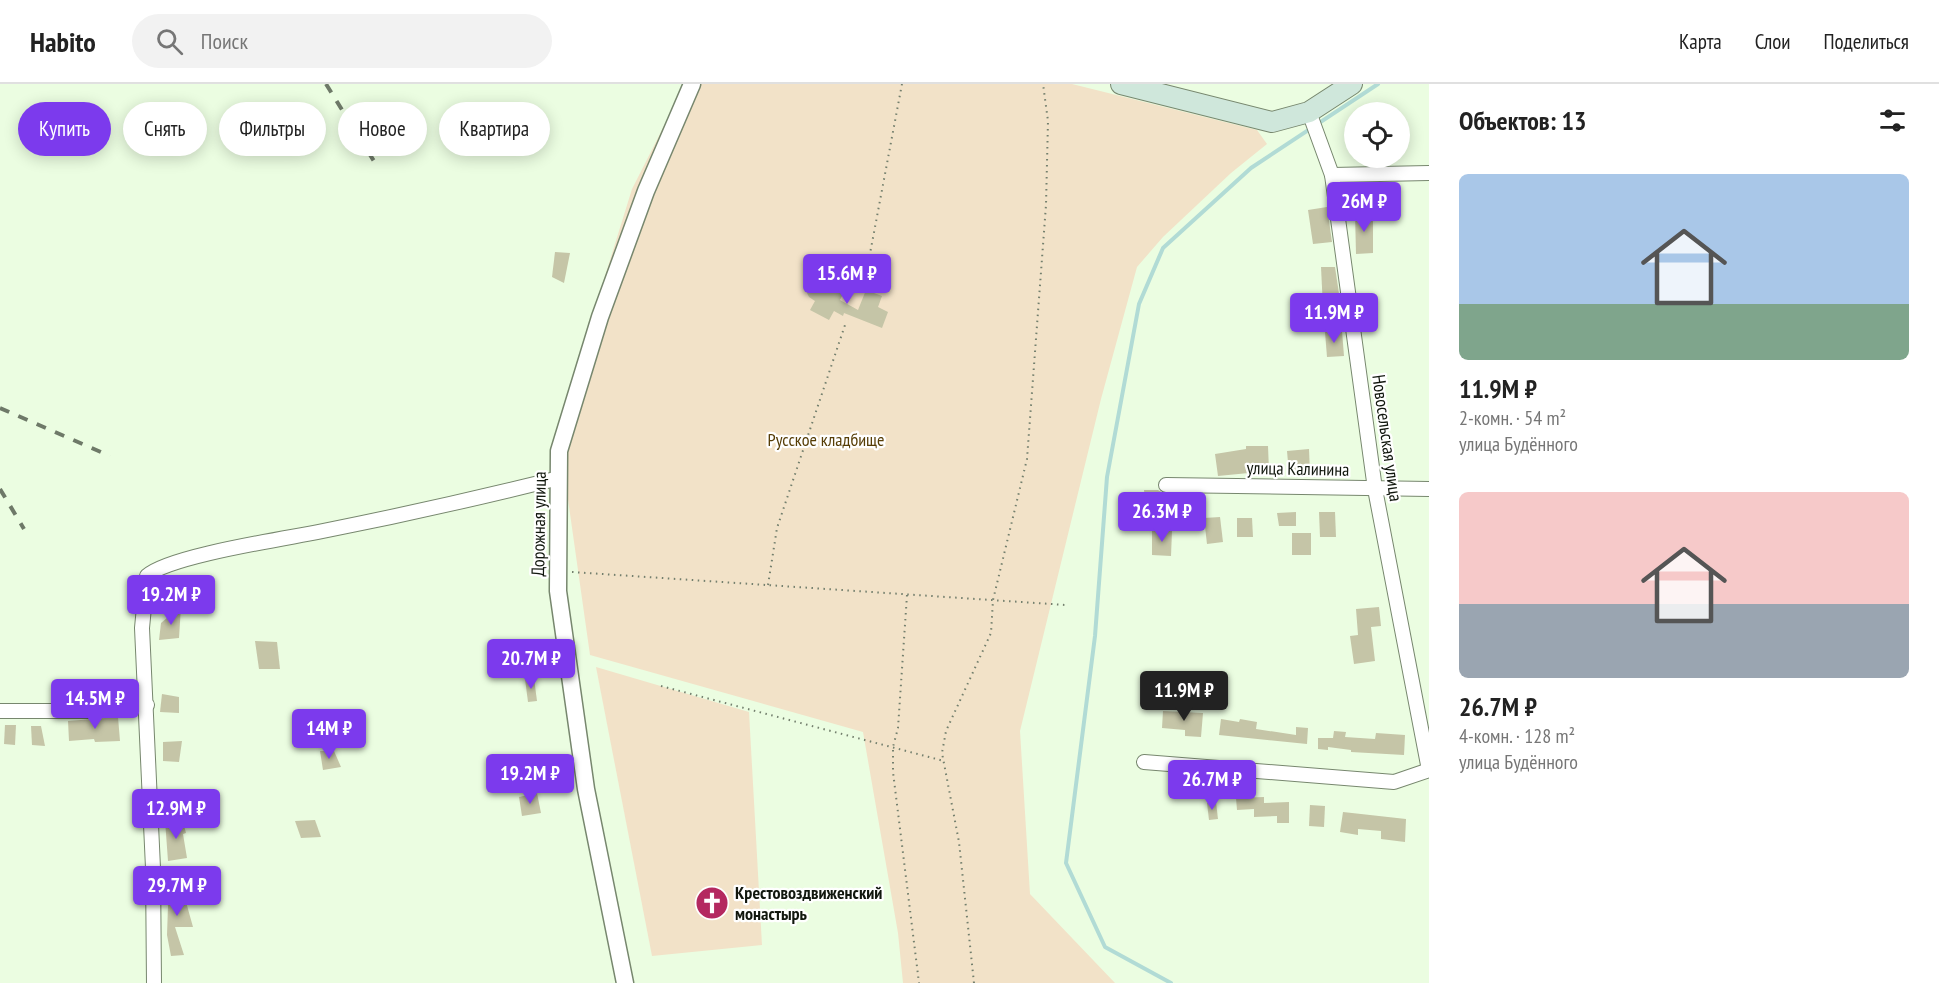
<!DOCTYPE html>
<html lang="ru">
<meta charset="utf-8">
<style>
body{margin:0;font-family:"PT Sans Narrow",sans-serif;background:#f2f2f2;color:#222;height:100vh;display:flex;flex-direction:column;font-size:22px;white-space:nowrap}
*{box-sizing:border-box;margin:0}
p{font-size:20px;color:#767676}
.icon{flex:none;width:33px;height:33px;fill:none;stroke:currentColor;stroke-width:2;stroke-linecap:round;stroke-linejoin:round}
.map{position:relative;flex:1;overflow:hidden}
.details{display:flex;flex-direction:column;background:#fff;width:510px}
.details>*{flex:none}
.guide{position:absolute;left:18px;top:18px;width:570px;height:54px;display:flex;gap:12px}
.buttons{position:absolute;left:1344px;top:18px;display:grid;gap:12px}
.buttons a{display:grid;place-items:center;width:66px;height:66px;border-radius:50%;background:#fff;box-shadow:0 3px 15px #0003;font-size:30px}
.price{position:absolute;translate:-50% -51px;padding:0 14px;border-radius:6px;background:#7c3aed;color:#fff;font-size:20px;line-height:39px;filter:drop-shadow(0 2px 3px #0008)}
.price::after{content:'';position:absolute;left:50%;top:36px;width:18px;height:14px;margin-left:-9px;background:inherit;clip-path:polygon(0 0,100% 0,50% 100%)}
.price.current{background:#222;color:#fff}
ul{padding:0;list-style:none}
li{display:grid;align-content:center;gap:12px;height:318px;padding:0 30px}
li span{display:grid;place-items:center;height:186px;border-radius:9px;color:#555}
li>.icon{margin-inline-start:auto}
span .icon{width:108px;height:108px;fill:#fffc;stroke-width:1}
li b{font-size:26px}
h2{display:flex;justify-content:space-between;align-items:center;height:72px;padding:0 30px;font-size:26px}
.tag{padding:0 21px;border-radius:27px;background:#fff;box-shadow:0 3px 15px #0003;font-size:21px;line-height:54px}
.tag.current{background:#7c3aed;color:#fff}
header{display:flex;align-items:center;gap:36px;box-sizing:border-box;height:84px;padding:0 30px;background:#fff;border-bottom:2px solid #e0e0e0}
header strong{font-size:28px}
nav{display:flex;gap:33px;margin-inline-start:auto;font-size:21px}
.search{width:420px;height:54px;background:#f2f2f2;display:flex;align-items:center;gap:15px;box-sizing:border-box;padding:0 21px;border-radius:33px;color:#767676;font-size:22px}
main{display:flex;flex:1;min-height:0}
.map>svg:first-child{display:block}
.green{fill:#f2e2c8}
.lines{fill:none;stroke-linecap:round;stroke-linejoin:round}
.stream{stroke:#b1dbd5;stroke-width:4}
.building{fill:#c5c5a7}
.minor-casing{stroke:#77876e;stroke-width:16}
.tertiary-casing{stroke:#77876e;stroke-width:19}
.secondary-casing{stroke:#77876e;stroke-width:22}
.path{stroke:#737f6d;stroke-width:2;stroke-dasharray:1.5 4.5;stroke-linecap:butt}
.minor{stroke:#fff;stroke-width:14}
.tertiary{stroke:#fff;stroke-width:16}
.secondary{stroke:#cfe7db;stroke-width:20}
.rail{stroke:#6e7968;stroke-width:4;stroke-dasharray:10 10;stroke-linecap:butt}
.labels{text-anchor:middle;stroke-width:4.5;stroke-linejoin:round;paint-order:stroke}
.street-label{font-size:18px;fill:#11170e;stroke:#fff}
.park-label{font-size:18px;fill:#563d06;stroke:#fff}
.poi-label{font-size:18px;font-weight:bold;fill:#11170e;stroke:#fff;text-anchor:start}
</style>
<header>
<strong>Habito</strong>
<div class="search"><svg class="icon" aria-label="search" viewBox="0 0 24 24"><circle cx="10" cy="10" r="6"/><path d="M15 15l6 6"/></svg>Поиск</div>
<nav><a>Карта</a><a>Слои</a><a>Поделиться</a></nav>
</header>
<main>
<div class="map">
<svg width="1429" height="899" viewBox="0 0 1429 899">
<rect width="100%" height="100%" fill="#ebfde1"/>
<g class="green">
<path d="M693,0H1072L1257,46L1267,60L1231,89L1163,153L1137,183L1101,315L1020,647L1030,810L1115,899H903L898,849L863,648L590,571L561,366L575,289L632,105L666,38Z"/>
<path d="M596,583L749,628L762,861L652,872Z"/>
</g>
<g class="lines">
<path class="stream" d="M1171,899L1105,863L1066,779L1095,552L1107,393L1139,220L1163,164L1251,84L1378,0"/>
</g>
<g class="building">
<path d="M1327,123L1332,158L1313,160L1308,126Z"/>
<path d="M1355,129H1373V169L1356,170Z"/>
<path d="M555,168L570,169L564,199L552,193Z"/>
<path d="M1321,183H1335L1341,223L1323,224Z"/>
<path d="M826,198L844,208L840,216L858,226L866,206L882,212L878,223L888,228L882,244L844,229L843,232L834,227L829,236L810,226L815,217L809,213L807,209L811,201L822,206Z"/>
<path d="M1342,247L1344,272L1327,273L1325,248Z"/>
<path d="M1246,362H1268L1269,387L1218,392L1215,370L1246,365Z"/>
<path d="M1309,365L1310,389L1289,390L1287,367Z"/>
<path d="M1144,406H1158L1165,410L1166,428L1146,429Z"/>
<path d="M1296,428V442H1279L1277,429Z"/>
<path d="M1319,428H1335L1336,453H1320Z"/>
<path d="M1220,433L1223,458L1207,460L1204,434Z"/>
<path d="M1237,434H1252L1253,453H1237Z"/>
<path d="M1152,447H1172L1171,472L1152,471Z"/>
<rect x="1292" y="449" width="19" height="22"/>
<path d="M181,522L179,554L159,556L161,539Z"/>
<path d="M1379,523L1381,542L1371,543L1375,577L1354,580L1350,552L1358,551L1356,525Z"/>
<path d="M255,557L277,558L280,585H259Z"/>
<path d="M534,594L537,617L528,618L525,595Z"/>
<path d="M162,610L179,613V629L160,628Z"/>
<path d="M1163,627L1203,629L1201,653L1185,652V646L1162,644Z"/>
<path d="M118,633L120,657L95,658L94,655L69,657L68,637Z"/>
<path d="M1221,635L1239,638L1240,635L1257,638L1256,645L1296,651V643L1308,644L1307,660L1219,651Z"/>
<path d="M5,641H16L15,661L4,660Z"/>
<path d="M31,642H41L45,662L32,661Z"/>
<path d="M1334,647L1346,648L1345,653L1375,655L1376,649L1405,651L1404,671L1351,668V666L1328,663V666L1318,665V654H1333Z"/>
<path d="M182,657L179,678L163,677V658Z"/>
<path d="M320,667H334L341,683L323,686Z"/>
<path d="M537,709L541,729L522,732L519,713Z"/>
<path d="M1264,713V719L1289,718V739H1277V732L1254,733V725L1237,726L1236,714Z"/>
<path d="M1216,718L1218,735L1209,736L1207,719Z"/>
<path d="M1310,721L1325,722L1324,743L1309,742Z"/>
<path d="M1343,728L1406,735L1405,758L1381,755V747L1358,745V751L1340,748Z"/>
<path d="M165,736L183,737L186,749L183,750L187,774L168,777Z"/>
<path d="M315,736L321,753L301,754L295,737Z"/>
<path d="M164,803L189,804L186,818L193,843H175L184,871L171,872L167,851L168,822Z"/>
<path d="M702,806H713L727,821L713,834L697,818Z"/>
</g>
<g class="lines">
<defs>
<g id="minor">
<path d="M1309,28L1332,91L1375,405L1429,686"/>
<path d="M1332,91L1429,89"/>
<path d="M1166,401L1429,405"/>
<path d="M0,627H89L147,621"/>
<path d="M1144,678L1394,698L1429,686"/>
<path d="M154,899L153,784L142,544L147,492C169,472 283,455 318,448C399,432 479,414 559,394"/>
</g>
<path id="tertiary" d="M625,899L586,705L558,507L559,367L600,233L646,107L692,0"/>
<path id="secondary" d="M1121,0L1272,38L1309,28L1352,0"/>
</defs>
<use href="#minor" class="minor-casing"/>
<use href="#tertiary" class="tertiary-casing"/>
<use href="#secondary" class="secondary-casing"/>
<g class="path">
<path d="M865,196L902,0"/>
<path d="M572,488L1066,521"/>
<path d="M768,501L777,444L845,241"/>
<path d="M907,511L898,644L893,663V688L919,899"/>
<path d="M661,602L944,677"/>
<path d="M974,899L959,758L942,669L946,647L991,549L993,516L1027,375L1046,121L1048,37L1043,0"/>
</g>
<use href="#minor" class="minor"/>
<use href="#tertiary" class="tertiary"/>
<use href="#secondary" class="secondary"/>
<g class="rail">
<path d="M326,0L377,82"/>
<path d="M0,324L110,372"/>
<path d="M0,405L24,445"/>
</g>
</g>
<defs>
<symbol id="church-disc" viewBox="-11 -11 22 22"><circle r="9.5" fill="#b42860" stroke="#fff"/><path d="M-1.2-6h2.4v3.5h3.3v2.4h-3.3V6h-2.4V-.1h-3.3v-2.4h3.3Z" fill="#fff"/></symbol>
</defs>
<g fill-rule="evenodd">
<use href="#church-disc" x="693" y="800" width="38" height="38"/>
</g>
<g class="labels">
<g class="street-label">
<text transform="translate(1387 354) rotate(82)" y="6">Новосельская улица</text>
<text transform="translate(1298 385) rotate(1)" y="6">улица Калинина</text>
<text transform="translate(539 440) rotate(-89)" y="6">Дорожная улица</text>
</g>
<g class="park-label">
<text x="826" y="362">Русское кладбище</text>
</g>
<g class="poi-label">
<text x="735" y="815">Крестовоздвиженский<tspan x="735" dy="21">монастырь</tspan></text>
</g>
</g>
</svg>
<div class="buttons">
<a><svg class="icon" aria-label="locate" viewBox="0 0 24 24"><circle cx="12" cy="12" r="6"/><path d="M12 2v4M12 18v4M2 12h4M18 12h4"/></svg></a>
</div>
<b class="price" style="left:1364px;top:149px">26M ₽</b>
<b class="price" style="left:847px;top:221px">15.6M ₽</b>
<b class="price" style="left:1334px;top:260px">11.9M ₽</b>
<b class="price" style="left:1162px;top:459px">26.3M ₽</b>
<b class="price" style="left:171px;top:542px">19.2M ₽</b>
<b class="price" style="left:531px;top:606px">20.7M ₽</b>
<b class="price current" style="left:1184px;top:638px">11.9M ₽</b>
<b class="price" style="left:95px;top:646px">14.5M ₽</b>
<b class="price" style="left:329px;top:676px">14M ₽</b>
<b class="price" style="left:530px;top:721px">19.2M ₽</b>
<b class="price" style="left:1212px;top:727px">26.7M ₽</b>
<b class="price" style="left:176px;top:756px">12.9M ₽</b>
<b class="price" style="left:177px;top:833px">29.7M ₽</b>
<div class="guide">
<a class="tag current">Купить</a>
<a class="tag">Снять</a>
<a class="tag">Фильтры</a>
<a class="tag">Новое</a>
<a class="tag">Квартира</a>
</div>
</div>
<section class="details">
<h2>Объектов: 13<svg class="icon" aria-label="filters" viewBox="0 0 24 24"><path d="M4 7h16M4 17h16"/><circle cx="9" cy="7" r="2"/><circle cx="15" cy="17" r="2"/></svg></h2>
<ul>
<li><span style="background:linear-gradient(#a9c7e8 70%,#7fa58c 0)"><svg class="icon" aria-label="home" viewBox="0 0 24 24"><path d="M3 11l9-7 9 7M6 9v11h12V9"/></svg></span><div><b>11.9M ₽</b><p>2-комн. · 54 m²</p><p>улица Будённого</p></div></li>
<li><span style="background:linear-gradient(#f6c9c9 60%,#9aa5b1 0)"><svg class="icon" aria-label="home" viewBox="0 0 24 24"><path d="M3 11l9-7 9 7M6 9v11h12V9"/></svg></span><div><b>26.7M ₽</b><p>4-комн. · 128 m²</p><p>улица Будённого</p></div></li>
</ul>
</section>
</main>
